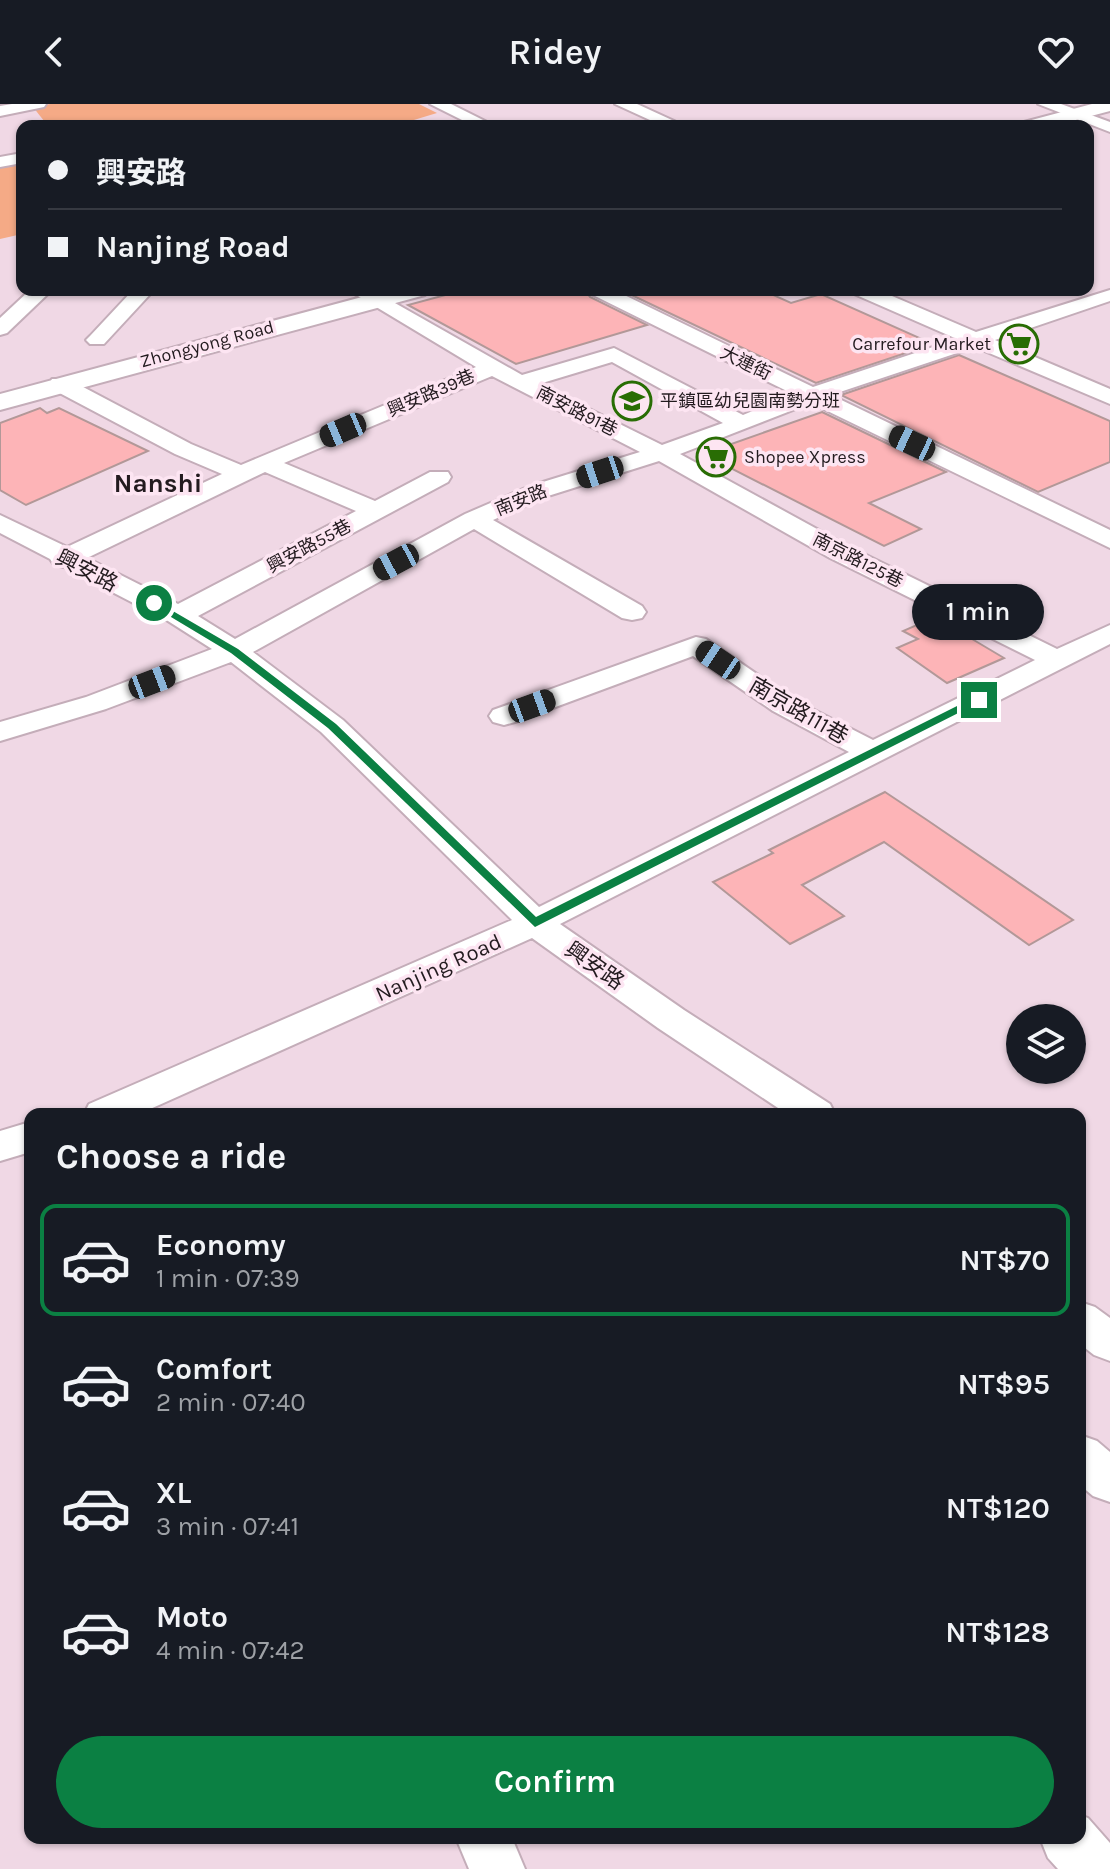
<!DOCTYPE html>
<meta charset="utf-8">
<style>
:root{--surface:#171b24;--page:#20242c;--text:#f1f3f6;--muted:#9ea1a6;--line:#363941;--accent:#0b8043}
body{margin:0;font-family:Karla,"Noto Sans TC",sans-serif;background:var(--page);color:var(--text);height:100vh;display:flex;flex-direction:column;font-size:30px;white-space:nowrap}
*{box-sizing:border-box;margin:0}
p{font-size:26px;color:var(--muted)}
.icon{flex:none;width:44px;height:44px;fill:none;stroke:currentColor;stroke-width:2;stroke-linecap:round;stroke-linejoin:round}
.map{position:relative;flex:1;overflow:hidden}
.details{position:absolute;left:24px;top:1004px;width:1062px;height:736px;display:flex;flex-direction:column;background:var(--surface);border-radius:16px;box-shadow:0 2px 6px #0004}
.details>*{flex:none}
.guide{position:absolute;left:16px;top:16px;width:1078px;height:176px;border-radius:16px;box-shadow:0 2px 6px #0004;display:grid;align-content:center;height:176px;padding:0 32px;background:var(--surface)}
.tools{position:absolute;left:1006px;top:900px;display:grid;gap:16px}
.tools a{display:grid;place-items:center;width:80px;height:80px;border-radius:50%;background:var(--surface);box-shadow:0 2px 6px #0004;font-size:40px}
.end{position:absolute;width:36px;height:36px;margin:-18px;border:10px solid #0b8043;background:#fff;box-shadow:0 0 0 4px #fff}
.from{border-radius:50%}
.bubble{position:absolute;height:56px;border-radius:28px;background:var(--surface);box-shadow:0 2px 6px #0004;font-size:26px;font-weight:600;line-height:56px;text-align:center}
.car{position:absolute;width:24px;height:48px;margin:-24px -12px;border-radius:10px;box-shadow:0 0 6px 2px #0007;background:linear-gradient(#222 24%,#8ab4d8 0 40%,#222 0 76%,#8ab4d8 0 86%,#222 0)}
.guide b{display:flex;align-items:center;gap:28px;height:76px;font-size:30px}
.guide b+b{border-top:2px solid var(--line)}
.guide i{width:20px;height:20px;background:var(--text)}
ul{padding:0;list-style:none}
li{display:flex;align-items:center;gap:24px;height:112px;margin:0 16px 12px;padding:0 16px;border:4px solid transparent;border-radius:16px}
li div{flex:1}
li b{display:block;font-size:30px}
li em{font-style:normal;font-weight:600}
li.active{border-color:var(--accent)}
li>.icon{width:72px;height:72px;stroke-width:1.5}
h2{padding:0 32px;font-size:36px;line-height:96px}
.cta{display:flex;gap:16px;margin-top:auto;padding:16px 32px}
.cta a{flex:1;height:92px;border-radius:48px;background:var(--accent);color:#fff;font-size:32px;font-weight:600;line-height:92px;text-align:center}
header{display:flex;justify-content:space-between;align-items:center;height:104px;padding:0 32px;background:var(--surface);font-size:36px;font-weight:600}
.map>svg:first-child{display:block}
.green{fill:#f5aa86}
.building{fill:#fdb4b7;stroke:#b29898;stroke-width:2}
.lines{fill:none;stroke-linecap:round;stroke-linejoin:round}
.minor-casing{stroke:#c4adb9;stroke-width:4}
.tertiary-casing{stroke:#c4adb9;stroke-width:4}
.minor{fill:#fff;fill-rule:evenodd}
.tertiary{fill:#fff;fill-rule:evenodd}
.route{fill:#0b8043}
.labels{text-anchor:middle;stroke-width:7;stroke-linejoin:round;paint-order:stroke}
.far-street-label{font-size:18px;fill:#231b1f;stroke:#fde5f2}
.far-poi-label{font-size:18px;fill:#231b1f;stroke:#fde5f2;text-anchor:start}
.street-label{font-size:22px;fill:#231b1f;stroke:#fde5f2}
.far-district-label{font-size:26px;font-weight:bold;fill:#231b1f;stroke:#fde5f2}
</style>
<header><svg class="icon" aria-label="back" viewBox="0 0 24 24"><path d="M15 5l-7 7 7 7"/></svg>Ridey<svg class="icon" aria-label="heart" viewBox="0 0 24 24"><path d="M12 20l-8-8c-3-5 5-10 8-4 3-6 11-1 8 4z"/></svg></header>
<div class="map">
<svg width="1110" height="1765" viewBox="0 0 1110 1765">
<rect width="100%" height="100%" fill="#f0d8e5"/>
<g class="green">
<polygon points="50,0 419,0 437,9 394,22 48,22 33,3"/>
<polygon points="22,56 22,130 0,135 0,60"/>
</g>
<g class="building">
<polygon points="464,186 585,186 590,193 647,221 516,260 408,201"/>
<polygon points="621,186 762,186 791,199 821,190 933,240 816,279"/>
<polygon points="959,251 1110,317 1110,358 1038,388 841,291"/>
<polygon points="40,304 47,309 59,304 148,347 26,401 0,386 0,319"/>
<polygon points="822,308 946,368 869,399 921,425 884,442 703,350"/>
<polygon points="935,513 1004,554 947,579 897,544 918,535 903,527"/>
<polygon points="885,688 927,716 1073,816 1029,841 884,738 802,781 844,812 790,840 713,778 773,749 769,746"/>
</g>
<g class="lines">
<g class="minor-casing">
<g id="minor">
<polygon points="12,0 46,0 44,3 0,12 0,2"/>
<polygon points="430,0 451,0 495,22 474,22"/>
<polygon points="615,0 637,0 685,22 663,22"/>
<polygon points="1038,0 1061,0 1110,18 1110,28"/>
<polygon points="22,49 22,59 0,63 0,53"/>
<polygon points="30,186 52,186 7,229 0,231 0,214"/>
<polygon points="133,186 154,186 104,240 90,240 86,236 90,232"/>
<path d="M348 186H372L522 271 614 244 743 311 793 290 591 190 588 186H614L813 283 957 235 854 190 851 186H878L976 228 1110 186V197L995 236 1110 285V300L975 243 831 291 1110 426V444L811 299 680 350 848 442 1057 545 1110 521V540L560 820 684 906 830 1000 835 1010H787L658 924 532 834 139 1010H84L89 1000 512 816 321 628 231 558 106 605 0 637V618L86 593 212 545 168 517 64 463 54 461 50 455 0 429V411L67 443 222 370 175 350 52 285 49 280 52 275H68L191 340 241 361 476 263ZM612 258 723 319 662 341 539 280ZM492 272 640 348 530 382 465 410 235 535 198 512 448 378 451 373 448 368H430L375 397 284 359ZM659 357 830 454 1035 556 873 636 793 595 706 535 696 533 493 606 489 612 493 618 504 621 515 618 693 552 773 607 849 648 539 803 343 616 253 548 474 425 622 514 632 516 642 514 646 508 642 502 493 416 548 392ZM265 368 356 407 178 500 87 454Z"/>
<polygon points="30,1018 30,1048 0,1057 0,1027"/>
<polygon points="1080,1198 1095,1203 1110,1214 1110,1257 1094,1251 1080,1240"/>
<polygon points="1080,1331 1097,1337 1110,1348 1110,1398 1093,1392 1080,1381"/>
<polygon points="1080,1711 1088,1714 1110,1739 1110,1765 1058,1765 1048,1754 1040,1734 1080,1734"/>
<polygon points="456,1734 512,1734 525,1765 469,1765"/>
</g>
</g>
<g class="tertiary-casing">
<g id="tertiary">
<polygon points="1092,0 1110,0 1110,7 1053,22 1021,22 1024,18"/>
<polygon points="388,186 428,186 425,191 0,306 0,290"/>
</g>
</g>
<use href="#minor" class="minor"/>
<use href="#tertiary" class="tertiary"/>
</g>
<polygon class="route" points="154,496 238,545 336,620 536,813 975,593 984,596 535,823 328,624 231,549 151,501"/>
<defs>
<g id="supermarket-ring" transform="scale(2)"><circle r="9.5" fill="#fde5f2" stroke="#296d04" stroke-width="1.5"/><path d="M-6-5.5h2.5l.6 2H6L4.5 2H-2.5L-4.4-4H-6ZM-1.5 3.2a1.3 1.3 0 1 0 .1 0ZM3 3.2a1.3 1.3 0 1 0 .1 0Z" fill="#296d04"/></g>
<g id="school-ring" transform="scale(2)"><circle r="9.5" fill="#fde5f2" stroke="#296d04" stroke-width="1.5"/><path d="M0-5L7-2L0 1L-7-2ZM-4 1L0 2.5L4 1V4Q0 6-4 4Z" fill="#296d04"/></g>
</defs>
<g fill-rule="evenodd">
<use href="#supermarket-ring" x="1019" y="240"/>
<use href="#school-ring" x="632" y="297"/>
<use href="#supermarket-ring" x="716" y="353"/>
</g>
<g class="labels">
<g class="far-street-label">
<text transform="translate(207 240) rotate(-15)" y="6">Zhongyong Road</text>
<text transform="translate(746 259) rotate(26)" y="6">大連街</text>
<text transform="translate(431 289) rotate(-23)" y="6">興安路39巷</text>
<text transform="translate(577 307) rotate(27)" y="6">南安路91巷</text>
<text transform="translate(521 396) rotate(-22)" y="6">南安路</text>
<text transform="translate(309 442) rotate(-28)" y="6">興安路55巷</text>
<text transform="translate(858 456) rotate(27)" y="6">南京路125巷</text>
</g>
<g class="far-poi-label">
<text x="991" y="246" text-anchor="end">Carrefour Market</text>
<text x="660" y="303">平鎮區幼兒園南勢分班</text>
<text x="744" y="359">Shopee Xpress</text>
</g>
<g class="street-label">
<text transform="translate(87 466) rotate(27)" y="8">興安路</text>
<text transform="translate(799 606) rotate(30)" y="8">南京路111巷</text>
<text transform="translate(595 861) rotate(35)" y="8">興安路</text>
<text transform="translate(438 863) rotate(-24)" y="8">Nanjing Road</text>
</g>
<g class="far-district-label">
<text x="158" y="388">Nanshi</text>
</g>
</g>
</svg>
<div class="tools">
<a><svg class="icon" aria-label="layers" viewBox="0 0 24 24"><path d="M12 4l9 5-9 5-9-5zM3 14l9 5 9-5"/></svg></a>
</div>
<i class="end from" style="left:154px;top:499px"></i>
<i class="end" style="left:979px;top:596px"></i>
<div class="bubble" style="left:912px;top:480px;width:132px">1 min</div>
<i class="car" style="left:343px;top:326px;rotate:247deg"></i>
<i class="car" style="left:912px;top:339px;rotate:295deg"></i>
<i class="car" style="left:600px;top:368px;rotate:252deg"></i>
<i class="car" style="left:396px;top:458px;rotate:242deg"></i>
<i class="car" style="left:718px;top:556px;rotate:304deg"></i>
<i class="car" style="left:152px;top:578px;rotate:69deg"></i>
<i class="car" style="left:532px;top:602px;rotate:70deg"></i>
<div class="guide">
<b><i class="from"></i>興安路</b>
<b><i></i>Nanjing Road</b>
</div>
<section class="details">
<h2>Choose a ride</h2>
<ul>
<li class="active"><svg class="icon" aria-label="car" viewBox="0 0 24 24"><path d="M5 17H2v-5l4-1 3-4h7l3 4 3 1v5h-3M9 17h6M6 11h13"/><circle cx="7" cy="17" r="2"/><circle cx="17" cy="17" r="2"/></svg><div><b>Economy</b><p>1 min · 07:39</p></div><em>NT$70</em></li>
<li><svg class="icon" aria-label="car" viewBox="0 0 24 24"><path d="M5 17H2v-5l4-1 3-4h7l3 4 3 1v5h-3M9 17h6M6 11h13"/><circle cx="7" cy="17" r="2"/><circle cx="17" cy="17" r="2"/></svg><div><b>Comfort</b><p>2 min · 07:40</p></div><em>NT$95</em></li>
<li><svg class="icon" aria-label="car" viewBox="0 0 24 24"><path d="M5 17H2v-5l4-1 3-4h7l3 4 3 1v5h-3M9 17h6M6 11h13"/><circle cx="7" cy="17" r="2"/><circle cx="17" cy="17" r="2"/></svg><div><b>XL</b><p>3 min · 07:41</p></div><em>NT$120</em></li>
<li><svg class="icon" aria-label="car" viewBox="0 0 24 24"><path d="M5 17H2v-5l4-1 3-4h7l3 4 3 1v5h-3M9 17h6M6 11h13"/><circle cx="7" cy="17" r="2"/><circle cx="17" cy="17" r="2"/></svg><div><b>Moto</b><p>4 min · 07:42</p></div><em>NT$128</em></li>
</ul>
<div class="cta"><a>Confirm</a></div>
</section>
</div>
